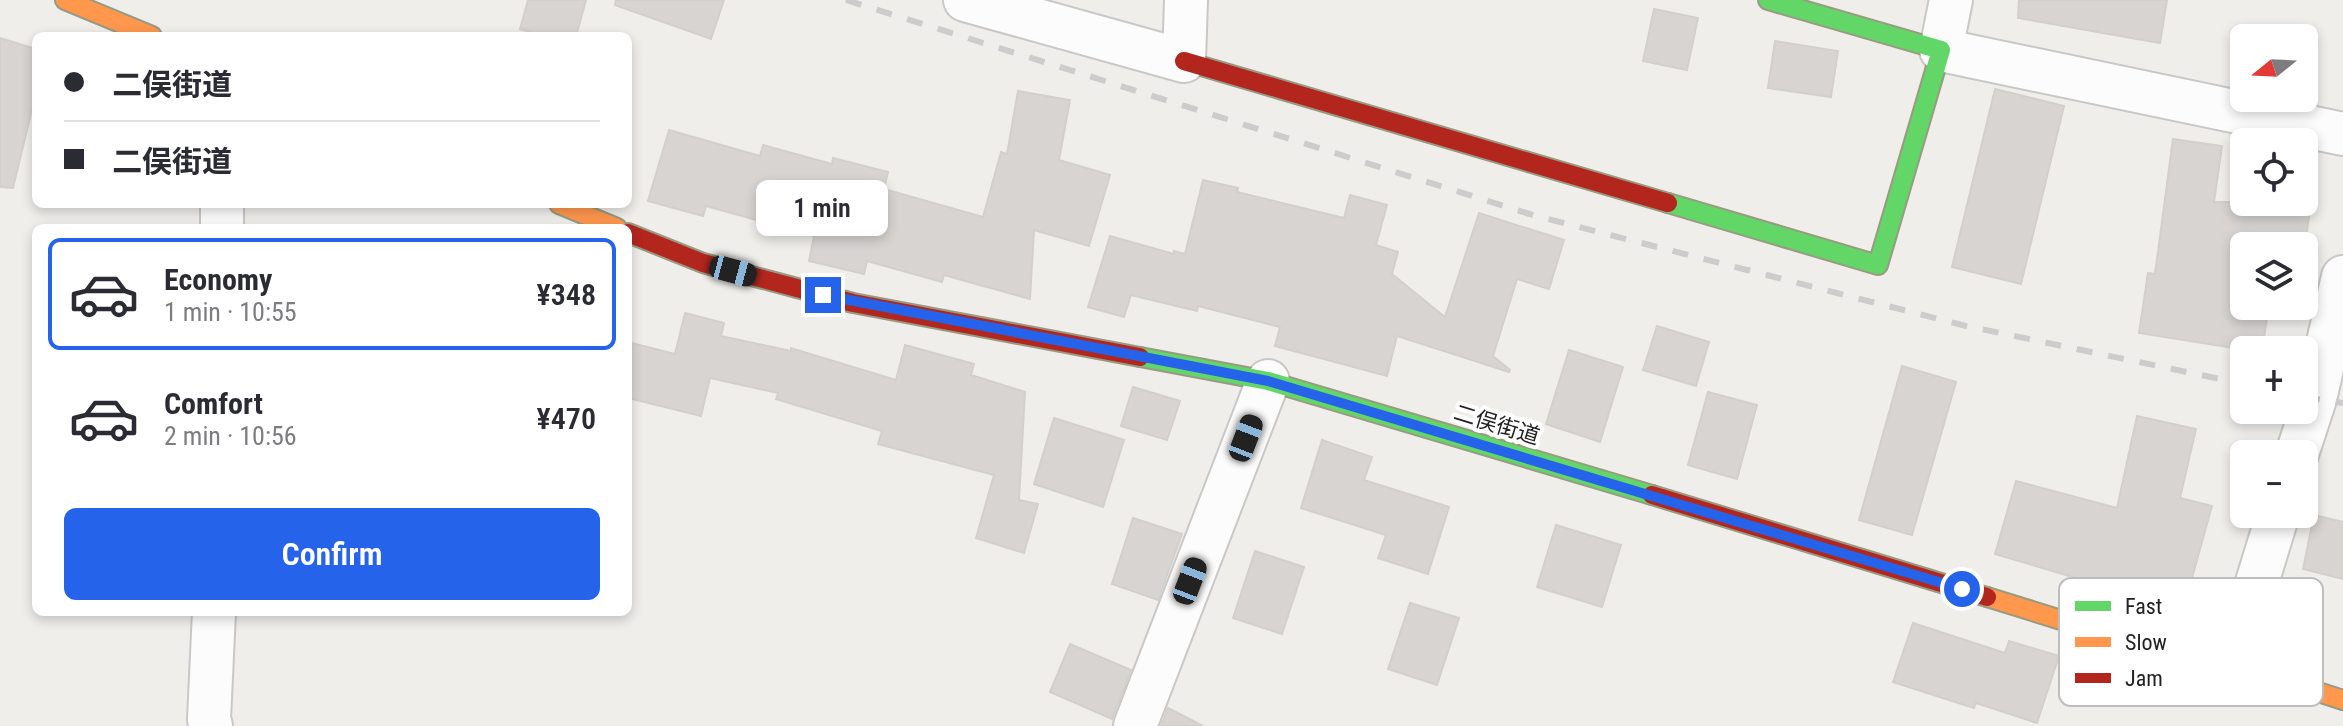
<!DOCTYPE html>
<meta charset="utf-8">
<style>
:root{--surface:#fff;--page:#f7f7f7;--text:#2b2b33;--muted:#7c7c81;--line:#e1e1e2;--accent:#2563eb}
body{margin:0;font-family:"Roboto Condensed","Noto Sans JP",sans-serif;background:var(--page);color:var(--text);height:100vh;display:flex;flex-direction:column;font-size:30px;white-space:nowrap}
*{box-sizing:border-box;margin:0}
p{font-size:26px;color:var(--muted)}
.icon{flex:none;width:44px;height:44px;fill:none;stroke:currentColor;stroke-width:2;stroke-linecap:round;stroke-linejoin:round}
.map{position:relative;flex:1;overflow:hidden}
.panel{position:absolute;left:32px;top:224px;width:600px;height:392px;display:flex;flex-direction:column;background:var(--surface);border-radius:12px;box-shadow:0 4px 12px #0003}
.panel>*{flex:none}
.hud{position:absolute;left:32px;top:32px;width:600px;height:176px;border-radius:12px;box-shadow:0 4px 12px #0003;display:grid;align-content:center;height:176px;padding:0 32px;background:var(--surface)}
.needle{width:52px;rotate:252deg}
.fabs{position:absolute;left:2230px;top:24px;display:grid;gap:16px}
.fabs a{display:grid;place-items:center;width:88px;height:88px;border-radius:12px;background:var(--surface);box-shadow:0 4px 12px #0003;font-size:40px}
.end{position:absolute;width:36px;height:36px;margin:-18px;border:10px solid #2563eb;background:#fff;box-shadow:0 0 0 4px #fff}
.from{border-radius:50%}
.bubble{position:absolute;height:56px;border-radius:12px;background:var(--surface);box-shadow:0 4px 12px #0003;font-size:26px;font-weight:600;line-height:56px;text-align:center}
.car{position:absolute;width:24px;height:48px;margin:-24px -12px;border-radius:10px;box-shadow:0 0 6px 2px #0007;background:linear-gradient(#222 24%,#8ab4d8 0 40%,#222 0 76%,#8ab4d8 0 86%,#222 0)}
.hud b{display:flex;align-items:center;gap:28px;height:76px;font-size:30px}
.hud b+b{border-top:2px solid var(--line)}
.hud i{width:20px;height:20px;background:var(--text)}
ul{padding:14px 0 0;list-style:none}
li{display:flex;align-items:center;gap:24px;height:112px;margin:0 16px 12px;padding:0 16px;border:4px solid transparent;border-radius:12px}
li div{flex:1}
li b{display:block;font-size:30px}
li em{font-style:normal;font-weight:600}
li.current{border-color:var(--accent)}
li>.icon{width:72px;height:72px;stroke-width:1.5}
.primary-button{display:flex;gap:16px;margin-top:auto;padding:16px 32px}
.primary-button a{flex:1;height:92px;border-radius:12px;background:var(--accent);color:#fff;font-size:32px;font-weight:600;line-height:92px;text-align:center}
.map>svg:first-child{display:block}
.building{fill:#d7d4d2;stroke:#d3d0cc;stroke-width:2}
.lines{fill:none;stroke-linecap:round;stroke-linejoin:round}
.street-casing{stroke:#c9c8c7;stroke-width:46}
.fast-casing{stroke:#999a82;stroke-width:22}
.slow-casing{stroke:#999a82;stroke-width:22}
.jam-casing{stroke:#999a82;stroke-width:22}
.street{stroke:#fdfcfc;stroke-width:42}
.fast{stroke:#63d668;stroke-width:18}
.slow{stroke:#ff974d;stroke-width:18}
.jam{stroke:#b3261e;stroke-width:18}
.rail{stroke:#ccc;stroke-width:6;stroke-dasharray:16 16;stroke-linecap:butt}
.route{stroke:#2563eb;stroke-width:10}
.labels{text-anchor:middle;stroke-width:8;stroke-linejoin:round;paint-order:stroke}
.street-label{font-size:22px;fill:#222;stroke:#fff}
.key{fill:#fff;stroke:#bdbdbd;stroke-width:2}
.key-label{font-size:22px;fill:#222}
</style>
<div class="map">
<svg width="2343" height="726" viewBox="0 0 2343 726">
<rect width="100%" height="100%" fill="#f0eeeb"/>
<g class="building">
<polygon points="528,0 586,0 576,36 543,36 520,29"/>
<polygon points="616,0 724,0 711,39 615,5"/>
<polygon points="2019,0 2167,0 2160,43 2018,18"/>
<polygon points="1654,9 1698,18 1687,70 1643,61"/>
<polygon points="0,38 36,49 36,93 13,188 0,187"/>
<polygon points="1775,41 1838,51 1831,97 1768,88"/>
<polygon points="1995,89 2064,106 2021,284 1952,267"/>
<polygon points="1018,91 1070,100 1059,160 1110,175 1089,246 1034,230 1030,299 944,275 942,282 867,261 864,274 809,261 814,236 706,206 703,216 648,201 669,130 760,156 763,145 832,164 833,158 888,172 884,189 983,217 1001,152 1007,154"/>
<polygon points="2173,139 2222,146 2214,202 2311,202 2305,245 2244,236 2244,306 2269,306 2262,350 2246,350 2139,333 2148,273 2155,274"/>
<polygon points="1203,180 1238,188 1237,192 1344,218 1350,195 1387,205 1376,245 1398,252 1392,274 1445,317 1479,213 1564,240 1549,289 1517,279 1493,356 1510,370 1509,372 1397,336 1387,376 1275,346 1280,327 1198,306 1197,311 1131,295 1124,317 1088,307 1110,236 1174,254 1174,251 1185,254"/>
<polygon points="685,313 724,323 721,336 791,351 791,348 896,380 905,345 974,364 971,375 1025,392 1019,500 1038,504 1024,553 976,538 994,475 878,444 882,431 776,399 778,393 710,378 701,416 628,398 628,342 675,354"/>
<polygon points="1657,326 1709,342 1696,386 1643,370"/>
<polygon points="1569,350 1623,367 1600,442 1546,424"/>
<polygon points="1902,366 1956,382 1912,535 1859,520"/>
<polygon points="1133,387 1180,401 1167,440 1121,426"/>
<polygon points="1708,392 1757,405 1737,479 1688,465"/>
<polygon points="2137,416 2196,429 2180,498 2212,506 2182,614 2124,598 2123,602 2074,588 2076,578 1995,554 2016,481 2117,508"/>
<polygon points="1054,418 1124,440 1103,507 1034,484"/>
<polygon points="1322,440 1372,457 1364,480 1449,507 1428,574 1378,558 1386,535 1301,508"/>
<polygon points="2314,515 2343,522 2343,579 2303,569"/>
<polygon points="1133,518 1182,534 1158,600 1112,584"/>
<polygon points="1556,525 1621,545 1602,607 1537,587"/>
<polygon points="1255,551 1304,567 1282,634 1233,618"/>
<polygon points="1410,603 1459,618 1437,685 1388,669"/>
<polygon points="1913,623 2005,653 2009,641 2059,656 2037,723 1976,703 1974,708 1893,682"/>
<polygon points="1070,644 1131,670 1112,719 1050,692"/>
<polygon points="1168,708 1203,726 1161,726"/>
</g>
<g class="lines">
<g class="street-casing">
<g id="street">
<polyline points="965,0 1184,61 1186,0"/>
<polyline points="1951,0 1941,50 2343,134"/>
<polyline points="222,228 222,204"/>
<polyline points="2297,454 2315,399 2343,277"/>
<polyline points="2232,664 2278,514"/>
<polyline points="211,726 209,719 214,612"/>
<polyline points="1135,726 1268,381"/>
</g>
</g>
<g class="fast-casing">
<g id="fast">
<polyline points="1668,203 1878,265 1941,50 1768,0"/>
<polyline points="1140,357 1268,381 1652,495"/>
</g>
</g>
<g class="slow-casing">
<g id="slow">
<polyline points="65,0 152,36"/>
<polyline points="559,204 617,228"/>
<polyline points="1987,597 2161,651 2232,664 2343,700"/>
</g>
</g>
<g class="jam-casing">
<g id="jam">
<polyline points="1184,61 1668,203"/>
<polyline points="628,233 703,263 853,303 1140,357"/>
<polyline points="1652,495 1987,597"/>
</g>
</g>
<use href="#street" class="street"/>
<use href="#fast" class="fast"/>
<use href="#slow" class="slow"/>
<use href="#jam" class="jam"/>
<g class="rail">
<polyline points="846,0 1536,216 1962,325 2244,384"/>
<polyline points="2304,397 2343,403"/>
</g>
</g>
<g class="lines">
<polyline class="route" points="823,295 1268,381 1962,589"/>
</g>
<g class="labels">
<g class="street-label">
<text transform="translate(1497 424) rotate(17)" y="8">二俣街道</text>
</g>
</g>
<rect x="2059" y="578" width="264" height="128" rx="12" class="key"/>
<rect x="2075" y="601" width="36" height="10" fill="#63d668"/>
<rect x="2075" y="637" width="36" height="10" fill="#ff974d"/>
<rect x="2075" y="673" width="36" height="10" fill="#b3261e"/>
<g class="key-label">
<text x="2125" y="614">Fast</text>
<text x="2125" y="650">Slow</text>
<text x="2125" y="686">Jam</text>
</g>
</svg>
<div class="fabs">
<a><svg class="needle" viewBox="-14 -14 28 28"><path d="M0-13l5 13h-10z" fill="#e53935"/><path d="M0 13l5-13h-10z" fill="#7c7c81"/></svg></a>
<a><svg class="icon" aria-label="locate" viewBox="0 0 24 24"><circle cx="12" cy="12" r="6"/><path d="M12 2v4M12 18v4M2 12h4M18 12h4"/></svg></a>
<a><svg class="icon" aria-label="layers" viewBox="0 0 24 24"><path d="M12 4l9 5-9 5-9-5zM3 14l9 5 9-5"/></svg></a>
<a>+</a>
<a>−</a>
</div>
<i class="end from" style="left:1962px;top:589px"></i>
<i class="end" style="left:823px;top:295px"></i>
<div class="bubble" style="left:756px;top:180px;width:132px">1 min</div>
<i class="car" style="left:733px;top:271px;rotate:105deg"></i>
<i class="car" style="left:1246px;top:438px;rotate:21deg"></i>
<i class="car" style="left:1190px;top:581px;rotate:21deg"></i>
<div class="hud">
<b><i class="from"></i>二俣街道</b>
<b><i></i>二俣街道</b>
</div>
<section class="panel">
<ul>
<li class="current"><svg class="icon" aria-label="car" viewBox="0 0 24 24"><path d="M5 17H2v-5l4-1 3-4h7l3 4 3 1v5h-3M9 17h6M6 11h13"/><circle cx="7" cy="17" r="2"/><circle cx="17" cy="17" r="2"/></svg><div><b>Economy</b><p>1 min · 10:55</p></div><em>¥348</em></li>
<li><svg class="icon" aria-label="car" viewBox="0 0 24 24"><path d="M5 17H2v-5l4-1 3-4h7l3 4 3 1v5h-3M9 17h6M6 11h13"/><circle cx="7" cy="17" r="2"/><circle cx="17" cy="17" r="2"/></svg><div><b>Comfort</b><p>2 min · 10:56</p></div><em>¥470</em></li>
</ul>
<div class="primary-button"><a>Confirm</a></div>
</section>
</div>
